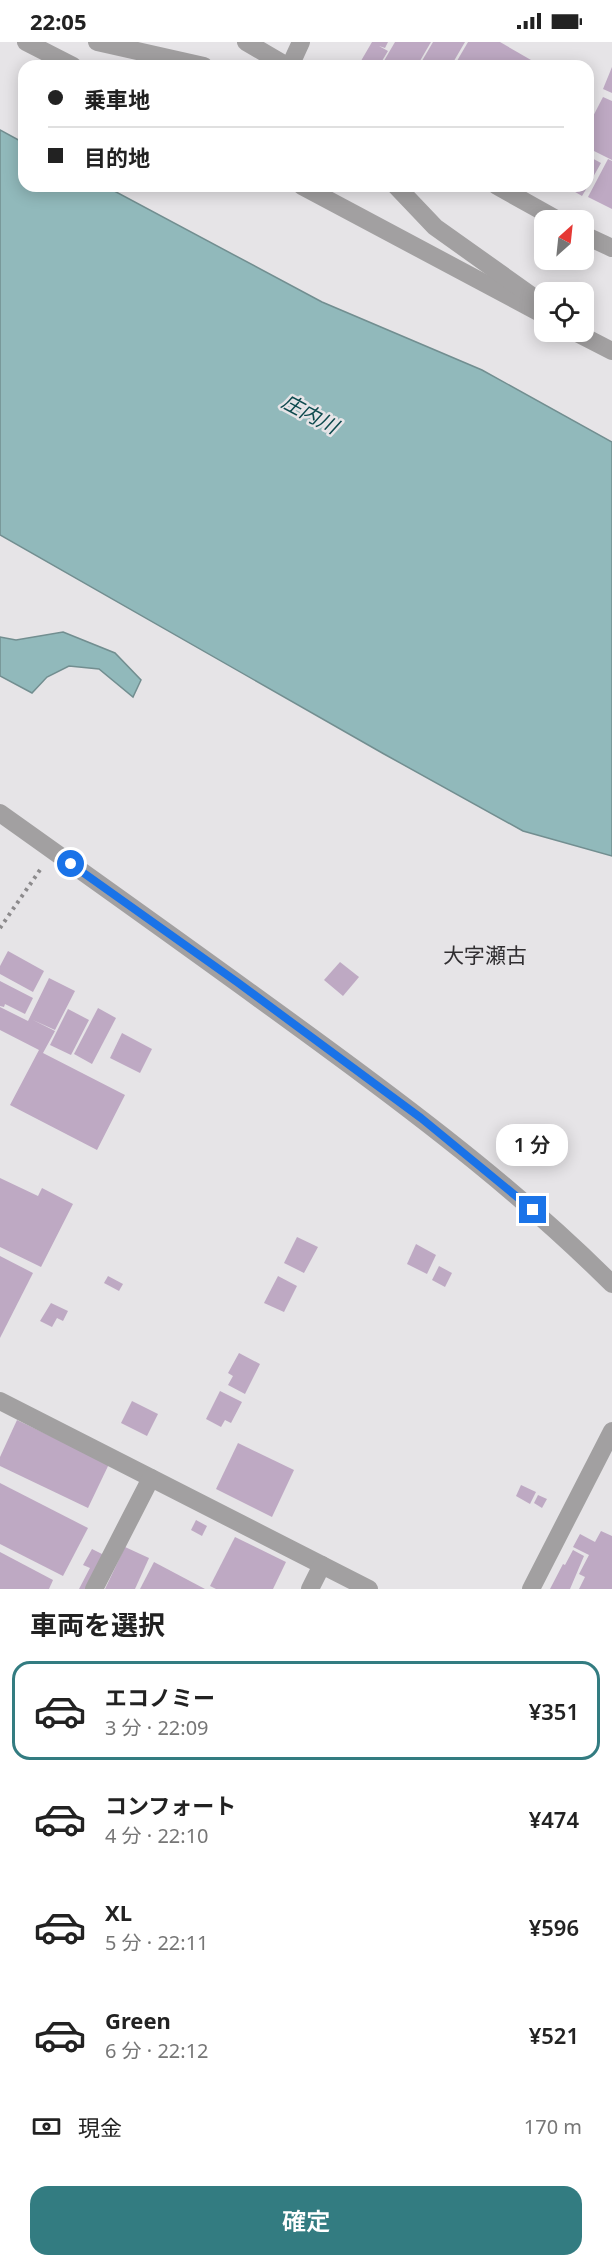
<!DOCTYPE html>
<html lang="ja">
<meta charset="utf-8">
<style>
:root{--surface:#fff;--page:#f6f6f6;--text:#222;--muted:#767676;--line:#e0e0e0;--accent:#337c81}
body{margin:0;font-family:"Noto Sans","Noto Sans JP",sans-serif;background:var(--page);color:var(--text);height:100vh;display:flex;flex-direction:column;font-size:22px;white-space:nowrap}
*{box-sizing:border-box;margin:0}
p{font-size:20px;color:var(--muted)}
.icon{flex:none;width:33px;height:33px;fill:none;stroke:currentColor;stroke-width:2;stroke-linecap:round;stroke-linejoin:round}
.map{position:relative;height:1547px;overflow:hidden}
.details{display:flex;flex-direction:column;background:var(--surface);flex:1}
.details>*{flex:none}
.hud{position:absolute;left:18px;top:18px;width:576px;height:132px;border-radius:18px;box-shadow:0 3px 15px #0003;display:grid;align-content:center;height:132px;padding:0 30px;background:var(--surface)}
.needle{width:39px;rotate:27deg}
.controls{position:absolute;left:534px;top:168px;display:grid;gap:12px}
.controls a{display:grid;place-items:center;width:60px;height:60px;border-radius:12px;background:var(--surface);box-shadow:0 3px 15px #0003;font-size:30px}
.end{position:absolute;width:27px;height:27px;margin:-14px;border:8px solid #1a73e8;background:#fff;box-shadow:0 0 0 3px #fff}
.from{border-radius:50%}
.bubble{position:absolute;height:42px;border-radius:18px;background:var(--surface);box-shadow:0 3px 15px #0003;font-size:20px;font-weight:600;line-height:42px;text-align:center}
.hud b{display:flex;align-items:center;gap:21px;height:57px;font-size:22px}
.hud b+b{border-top:2px solid var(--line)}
.hud i{width:15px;height:15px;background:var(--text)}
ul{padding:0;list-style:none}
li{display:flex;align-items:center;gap:18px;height:99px;margin:0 12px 9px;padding:0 18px;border:3px solid transparent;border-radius:18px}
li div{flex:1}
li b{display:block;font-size:22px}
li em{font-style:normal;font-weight:600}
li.on{border-color:var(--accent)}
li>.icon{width:54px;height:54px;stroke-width:1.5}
h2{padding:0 30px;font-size:27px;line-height:72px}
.pay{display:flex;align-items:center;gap:15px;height:66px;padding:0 30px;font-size:22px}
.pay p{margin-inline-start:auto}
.primary-button{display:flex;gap:12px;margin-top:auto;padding:12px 30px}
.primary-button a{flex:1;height:69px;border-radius:18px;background:var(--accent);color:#fff;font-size:24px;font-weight:600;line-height:69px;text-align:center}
.status{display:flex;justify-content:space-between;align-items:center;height:42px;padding:0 30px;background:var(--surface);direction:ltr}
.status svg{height:16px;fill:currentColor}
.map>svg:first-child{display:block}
.water{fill:#91b9bb;stroke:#728e90;stroke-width:1.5}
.building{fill:#bea9c3}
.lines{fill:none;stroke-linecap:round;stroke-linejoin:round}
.path{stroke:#8c8a8c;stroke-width:4;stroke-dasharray:3 4.5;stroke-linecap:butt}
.minor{stroke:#a2a0a1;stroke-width:18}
.route{stroke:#1a73e8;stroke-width:8}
.labels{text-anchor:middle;stroke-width:5;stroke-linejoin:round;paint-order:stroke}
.water-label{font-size:20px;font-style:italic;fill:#0d494d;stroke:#e6e4e7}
.quarter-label{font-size:21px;fill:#302e31;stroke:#e6e4e7}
</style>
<div class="status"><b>22:05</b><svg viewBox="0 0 49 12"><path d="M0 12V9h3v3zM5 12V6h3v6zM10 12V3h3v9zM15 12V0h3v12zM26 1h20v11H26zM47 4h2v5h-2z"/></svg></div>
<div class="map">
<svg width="612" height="1547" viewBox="0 0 612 1547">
<rect width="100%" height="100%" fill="#e6e4e7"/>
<g class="water">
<polygon points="0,88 24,101 24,144 105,144 322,260 482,328 612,400 612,814 523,789 384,712 0,493"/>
<polygon points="63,590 115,611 141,638 133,655 99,627 69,624 47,635 32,651 0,634 0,595 16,598"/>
</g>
<g class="building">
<polygon points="372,0 388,0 385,6 379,4 388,9 379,24 358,24"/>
<polygon points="395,0 431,0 417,24 381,24"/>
<polygon points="433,0 465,0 451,24 419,24"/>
<polygon points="468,0 500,0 531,18 527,24 454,24"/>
<polygon points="612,25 612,51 603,47"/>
<polygon points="603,55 612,59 612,118 588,106 588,84"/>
<polygon points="588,114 601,121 588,144"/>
<polygon points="608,117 612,119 612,167 588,155"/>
<polygon points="565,144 588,144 582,154"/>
<polygon points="8,909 44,929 33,950 0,932 0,924"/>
<polygon points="340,920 359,935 343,954 324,938"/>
<polygon points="49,936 75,949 55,988 33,978 55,989 43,1011 125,1053 97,1108 10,1063 39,1008 0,988 0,965 28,979"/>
<polygon points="0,939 33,956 25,972 5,962 4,965 0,964"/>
<polygon points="98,966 116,976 92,1022 74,1012"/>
<polygon points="68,967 89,978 71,1013 50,1003"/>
<polygon points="122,991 152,1007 140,1031 110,1016"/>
<polygon points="0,1136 38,1154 42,1146 73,1162 41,1225 0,1205"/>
<polygon points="297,1195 318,1205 304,1231 284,1221"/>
<polygon points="416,1202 436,1213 427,1232 407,1222"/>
<polygon points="0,1214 33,1231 0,1296"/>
<polygon points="439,1224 452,1231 445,1245 432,1238"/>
<polygon points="108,1234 123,1242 119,1249 104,1241"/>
<polygon points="278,1234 297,1244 284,1270 264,1261"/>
<polygon points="51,1261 68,1269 63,1279 57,1276 52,1285 40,1279"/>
<polygon points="239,1311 260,1322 245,1352 228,1343 233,1334 228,1331"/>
<polygon points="220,1349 242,1360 231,1381 225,1378 221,1385 206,1377"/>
<polygon points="132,1359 158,1372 147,1394 121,1381"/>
<polygon points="17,1378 109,1422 88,1466 0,1424 0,1415"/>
<polygon points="238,1401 294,1428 272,1475 216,1447"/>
<polygon points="0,1441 88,1486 63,1534 0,1502"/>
<polygon points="521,1443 536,1450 530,1462 516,1454"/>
<polygon points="538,1453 547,1457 542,1466 534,1461"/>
<polygon points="196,1478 207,1484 202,1494 191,1488"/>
<polygon points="601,1489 612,1494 612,1547 579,1547 585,1535 579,1532 589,1513 573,1505 580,1492 595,1500"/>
<polygon points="235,1495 286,1520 273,1547 216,1547 210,1544"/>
<polygon points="125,1505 149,1516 135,1547 105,1547"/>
<polygon points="92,1507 104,1513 87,1547 79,1547 90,1526 83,1523"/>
<polygon points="573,1508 584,1514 570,1547 550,1547 563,1522 565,1523"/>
<polygon points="0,1510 53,1538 49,1547 0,1547"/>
<polygon points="154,1520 205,1547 140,1547"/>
</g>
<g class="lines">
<polyline class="path" points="0,886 42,825"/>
<g class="minor">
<polyline points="26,0 73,24"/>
<polyline points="97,0 204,24"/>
<polyline points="246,0 287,24"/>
<polyline points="290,24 301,0"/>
<polyline points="302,144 544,273"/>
<polyline points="396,144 435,185 532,254 542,269"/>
<polyline points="497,144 558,178"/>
<polyline points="584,193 612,206"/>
<polyline points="575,290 612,309"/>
<path d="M0 771C111 850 222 929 332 1010 430 1082 526 1156 612 1242"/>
<polyline points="0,1359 369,1547"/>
<polyline points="94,1547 151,1436"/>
<polyline points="310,1547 322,1523"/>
<polyline points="531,1547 612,1389"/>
</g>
</g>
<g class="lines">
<polyline class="route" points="71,822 237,940 421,1076 533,1168"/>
</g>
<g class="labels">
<g class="water-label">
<text transform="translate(310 372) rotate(28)" y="7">庄内川</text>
</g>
<g class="quarter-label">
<text x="485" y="921">大字瀬古</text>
</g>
</g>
</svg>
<div class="controls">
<a><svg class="needle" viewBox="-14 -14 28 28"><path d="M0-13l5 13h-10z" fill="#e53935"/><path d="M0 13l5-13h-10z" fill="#767676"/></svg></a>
<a><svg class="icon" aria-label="locate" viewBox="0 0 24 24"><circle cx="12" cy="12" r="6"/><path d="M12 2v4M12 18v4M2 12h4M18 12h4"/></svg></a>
</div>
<i class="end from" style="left:71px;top:822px"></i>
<i class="end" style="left:533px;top:1168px"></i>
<div class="bubble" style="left:496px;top:1082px;width:72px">1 分</div>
<div class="hud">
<b><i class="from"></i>乗車地</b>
<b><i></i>目的地</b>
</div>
</div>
<section class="details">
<h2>車両を選択</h2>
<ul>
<li class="on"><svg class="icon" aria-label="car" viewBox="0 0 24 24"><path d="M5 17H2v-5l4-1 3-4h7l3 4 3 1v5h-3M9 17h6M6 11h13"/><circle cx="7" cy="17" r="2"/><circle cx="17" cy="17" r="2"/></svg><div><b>エコノミー</b><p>3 分 · 22:09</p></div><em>¥351</em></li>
<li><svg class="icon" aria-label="car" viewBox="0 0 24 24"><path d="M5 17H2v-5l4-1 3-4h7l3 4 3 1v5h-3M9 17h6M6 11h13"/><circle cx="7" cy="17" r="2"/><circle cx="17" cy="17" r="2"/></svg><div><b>コンフォート</b><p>4 分 · 22:10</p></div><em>¥474</em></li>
<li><svg class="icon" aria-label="car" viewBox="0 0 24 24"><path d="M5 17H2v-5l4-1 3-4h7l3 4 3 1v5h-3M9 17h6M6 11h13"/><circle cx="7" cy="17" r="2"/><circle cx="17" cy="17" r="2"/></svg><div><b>XL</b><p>5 分 · 22:11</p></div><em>¥596</em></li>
<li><svg class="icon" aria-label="car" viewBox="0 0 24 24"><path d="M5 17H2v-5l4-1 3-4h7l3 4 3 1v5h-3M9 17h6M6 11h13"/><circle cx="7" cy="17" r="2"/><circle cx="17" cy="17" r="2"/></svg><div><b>Green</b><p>6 分 · 22:12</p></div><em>¥521</em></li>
</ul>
<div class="pay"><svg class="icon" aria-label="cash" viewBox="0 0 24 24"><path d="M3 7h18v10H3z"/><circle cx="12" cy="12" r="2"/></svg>現金<p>170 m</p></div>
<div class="primary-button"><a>確定</a></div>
</section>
